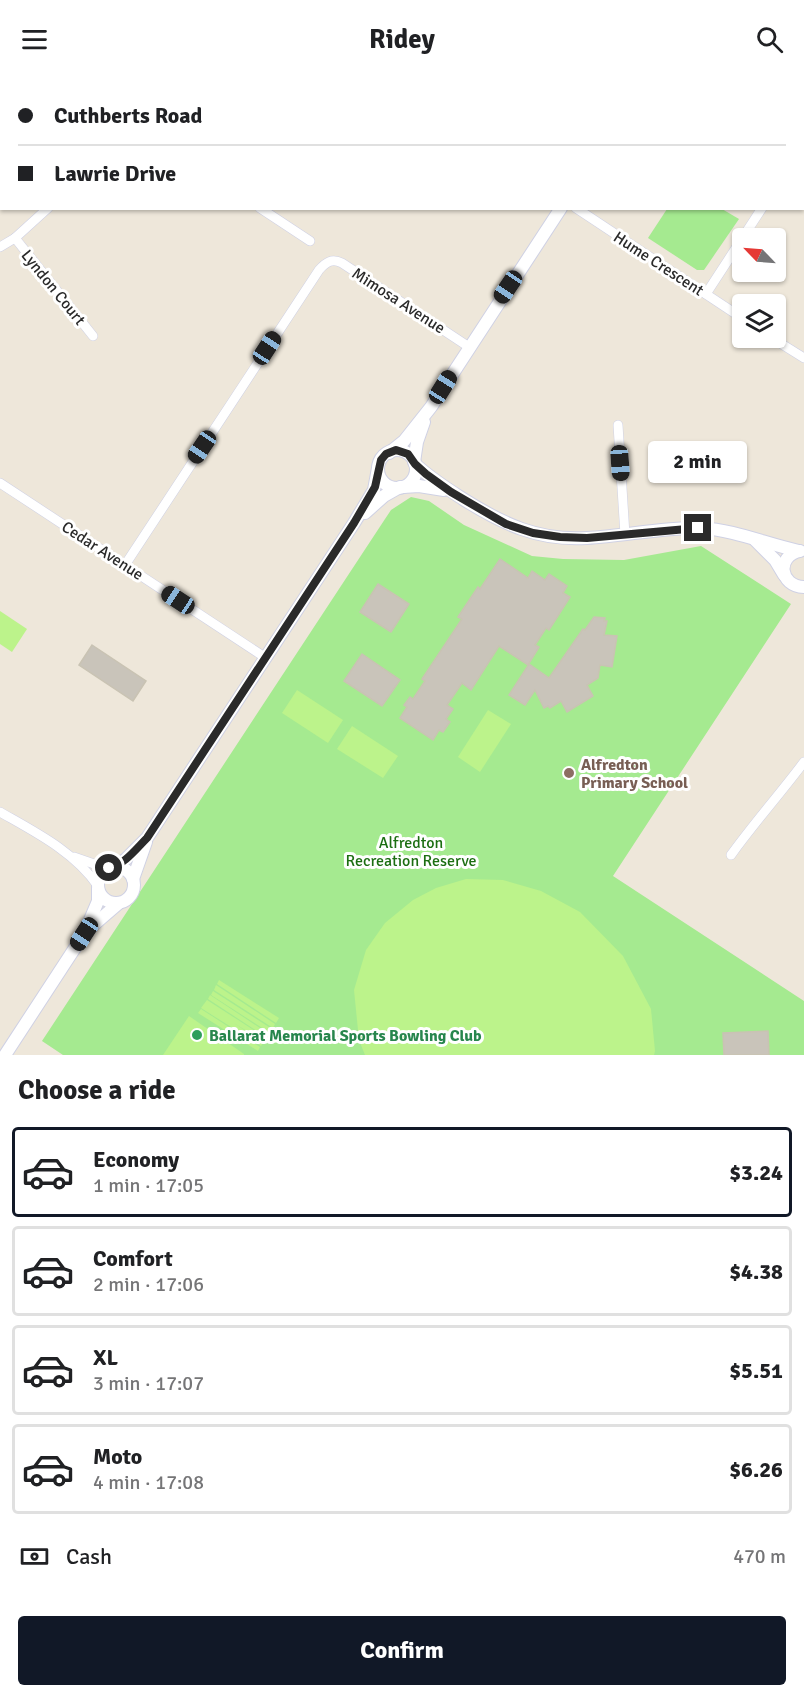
<!DOCTYPE html>
<meta charset="utf-8">
<style>
:root{--surface:#fff;--page:#f6f6f6;--text:#202124;--muted:#757577;--line:#e0e0e0;--accent:#111827}
body{margin:0;font-family:Signika,sans-serif;background:var(--page);color:var(--text);height:100vh;display:flex;flex-direction:column;font-size:22px;white-space:nowrap}
*{box-sizing:border-box;margin:0}
p{font-size:20px;color:var(--muted)}
.icon{flex:none;width:33px;height:33px;fill:none;stroke:currentColor;stroke-width:2;stroke-linecap:round;stroke-linejoin:round}
.map{position:relative;height:977px;overflow:hidden}
.sheet{display:flex;flex-direction:column;background:var(--surface);flex:1}
.sheet>*{flex:none}
.top-card{position:absolute;left:0px;top:0px;width:804px;height:132px;box-shadow:0 2px 4px #0004;display:grid;align-content:center;height:132px;padding:0 18px;background:var(--surface)}
.needle{width:39px;rotate:295deg}
.tools{position:absolute;left:732px;top:150px;display:grid;gap:12px}
.tools a{display:grid;place-items:center;width:54px;height:54px;border-radius:6px;background:var(--surface);box-shadow:0 2px 4px #0004;font-size:30px}
.end{position:absolute;width:27px;height:27px;margin:-14px;border:8px solid #2a2a2a;background:#fff;box-shadow:0 0 0 3px #fff}
.from{border-radius:50%}
.bubble{position:absolute;height:42px;border-radius:6px;background:var(--surface);box-shadow:0 2px 4px #0004;font-size:20px;font-weight:700;line-height:42px;text-align:center}
.car{position:absolute;width:18px;height:36px;margin:-18px -9px;border-radius:8px;box-shadow:0 0 4px 2px #0007;background:linear-gradient(#222 24%,#8ab4d8 0 40%,#222 0 76%,#8ab4d8 0 86%,#222 0)}
.top-card b{display:flex;align-items:center;gap:21px;height:57px;font-size:22px}
.top-card b+b{border-top:2px solid var(--line)}
.top-card i{width:15px;height:15px;background:var(--text)}
ul{padding:0;list-style:none}
li{display:flex;align-items:center;gap:18px;height:90px;margin:0 12px 9px;padding:0 6px;border:3px solid var(--line);border-radius:6px}
li div{flex:1}
li b{display:block;font-size:22px}
li em{font-style:normal;font-weight:700}
li.active{border-color:var(--accent)}
li>.icon{width:54px;height:54px;stroke-width:1.5}
h2{padding:0 18px;font-size:27px;line-height:72px}
.pay{display:flex;align-items:center;gap:15px;height:66px;padding:0 18px;font-size:22px}
.pay p{margin-inline-start:auto}
.button{display:flex;gap:12px;margin-top:auto;padding:12px 18px}
.button a{flex:1;height:69px;border-radius:6px;background:var(--accent);color:#fff;font-size:24px;font-weight:700;line-height:69px;text-align:center}
header{display:flex;justify-content:space-between;align-items:center;height:78px;padding:0 18px;background:var(--surface);font-size:27px;font-weight:700}
.map>svg:first-child{display:block}
.green{fill:#a5ea90}
.pitch{fill:#bcf38b}
.building{fill:#c9c4ba;stroke:#c9c3b3;stroke-width:1.5}
.lines{fill:none;stroke-linecap:round;stroke-linejoin:round}
.minor-casing{stroke:#cfd1e4;stroke-width:10}
.tertiary-casing{stroke:#cfd1e4;stroke-width:14}
.minor{stroke:#fff;stroke-width:9}
.tertiary{stroke:#fff;stroke-width:12}
.route{stroke:#2a2a2a;stroke-width:8}
.education-dot{fill:#8d6e63;stroke:#fff;stroke-width:2}
.leisure-dot{fill:#2e9e5b;stroke:#fff;stroke-width:2}
.labels{text-anchor:middle;stroke-width:6;stroke-linejoin:round;paint-order:stroke}
.street-label{font-size:16px;fill:#2a2a2a;stroke:#fff}
.education-label{font-size:16px;font-weight:bold;fill:#785e54;stroke:#fff;text-anchor:start}
.park-label{font-size:16px;fill:#1c6e12;stroke:#fff}
.leisure-label{font-size:16px;font-weight:bold;fill:#27864d;stroke:#fff;text-anchor:start}
</style>
<header><svg class="icon" aria-label="menu" viewBox="0 0 24 24"><path d="M4 6h16M4 12h16M4 18h16"/></svg>Ridey<svg class="icon" aria-label="search" viewBox="0 0 24 24"><circle cx="10" cy="10" r="6"/><path d="M15 15l6 6"/></svg></header>
<div class="map">
<svg width="804" height="977" viewBox="0 0 804 977">
<rect width="100%" height="100%" fill="#eee7da"/>
<g class="green">
<polygon points="667,131 722,131 739,141 704,192 697,192 648,160"/>
<polygon points="411,419 429,423 464,447 532,478 563,481 624,482 701,468 791,526 613,798 804,923 804,977 63,977 42,963 385,441 391,432"/>
</g>
<g class="pitch">
<polygon points="0,533 27,551 12,574 0,566"/>
<polygon points="297,612 343,642 328,665 282,635"/>
<polygon points="488,632 511,646 480,694 458,679"/>
<polygon points="352,648 398,678 383,700 337,671"/>
<polygon points="466,801 503,802 541,813 580,834 623,878 651,931 655,973 654,977 365,977 359,962 354,912 366,872 385,845 413,822 436,810"/>
<polygon points="219,902 279,940 276,945 217,906"/>
<polygon points="216,907 275,946 273,950 214,912"/>
<polygon points="213,913 272,951 270,955 211,917"/>
<polygon points="210,917 269,956 266,959 208,921"/>
<polygon points="207,922 266,960 264,964 234,945 263,965 261,968 201,930"/>
<polygon points="201,931 260,969 258,973 198,935"/>
<polygon points="189,938 244,976 244,977 163,977"/>
</g>
<g class="building">
<polygon points="500,481 528,500 532,493 545,502 549,496 567,508 563,515 570,519 549,552 546,550 535,567 539,569 528,587 499,568 471,612 462,605 447,627 453,631 446,641 450,644 443,654 439,652 433,662 400,640 407,629 404,627 410,619 413,621 425,603 422,601 462,541 458,539 478,509 480,511"/>
<polygon points="378,506 409,526 391,554 360,534"/>
<polygon points="594,539 605,540 604,543 607,543 604,557 617,558 612,589 600,587 598,600 587,607 593,618 567,634 561,623 550,630 548,628 544,630 535,612 525,627 509,617 529,586 549,600 583,551 585,552"/>
<polygon points="92,567 146,603 133,623 79,587"/>
<polygon points="362,576 400,602 382,628 344,603"/>
<polygon points="768,953 769,977 724,977 723,955"/>
</g>
<g class="lines">
<g class="minor-casing">
<g id="minor">
<polyline points="61,0 63,2"/>
<polyline points="368,0 370,2"/>
<polyline points="386,2 388,0"/>
<polyline points="260,130 310,163"/>
<polyline points="576,130 742,240"/>
<polyline points="15,160 93,258"/>
<polyline points="0,169 15,160 48,130"/>
<polyline points="706,216 762,130"/>
<polyline points="772,260 804,280"/>
<polyline points="618,347 625,457"/>
<polyline points="0,405 266,580"/>
<path d="M125 487 319 192C326 184 332 180 342 185L469 269"/>
<path d="M0 734C35 754 75 774 98 808"/>
<path d="M731 777C754 745 780 716 804 684"/>
<polyline points="74,779 97,787 112,789"/>
</g>
</g>
<g class="tertiary-casing">
<g id="tertiary">
<polyline points="645,2 646,0"/>
<circle cx="397" cy="391" r="19"/>
<polyline points="389,375 404,363 431,329 561,130"/>
<polyline points="414,384 417,364 424,344"/>
<path d="M415 386C430 400 446 410 463 421 503 446 538 463 587 460 625 458 663 449 701 450 735 452 766 466 799 473"/>
<polyline points="403,409 419,408 444,412"/>
<polyline points="365,435 384,418 400,409"/>
<polyline points="755,462 775,482 784,497"/>
<path d="M800 473C776 478 779 508 804 509"/>
<circle cx="116" cy="807" r="18"/>
<polyline points="115,789 126,781 147,760 354,445 374,412 378,390"/>
<polyline points="133,801 146,764"/>
<polyline points="90,850 119,825"/>
<polyline points="5,977 84,856 98,823 98,811"/>
</g>
</g>
<use href="#minor" class="minor"/>
<use href="#tertiary" class="tertiary"/>
</g>
<g class="lines">
<path class="route" d="M109 790C124 787 136 771 147 760L354 445 375 409 381 382 386 376 396 372 408 376 415 386 426 396 451 414 506 446 533 455 560 459 587 460 698 450"/>
</g>
<circle class="education-dot" cx="569" cy="695" r="6"/>
<circle class="leisure-dot" cx="197" cy="957" r="6"/>
<g class="labels">
<g class="street-label">
<text transform="translate(659 185) rotate(33)" y="6">Hume Crescent</text>
<text transform="translate(54 209) rotate(51)" y="6">Lyndon Court</text>
<text transform="translate(399 222) rotate(33)" y="6">Mimosa Avenue</text>
<text transform="translate(103 472) rotate(33)" y="6">Cedar Avenue</text>
</g>
<g class="education-label">
<text x="581" y="692">Alfredton<tspan x="581" dy="18">Primary School</tspan></text>
</g>
<g class="park-label">
<text x="411" y="770">Alfredton<tspan x="411" dy="18">Recreation Reserve</tspan></text>
</g>
<g class="leisure-label">
<text x="209" y="963">Ballarat Memorial Sports Bowling Club</text>
</g>
</g>
</svg>
<div class="tools">
<a><svg class="needle" viewBox="-14 -14 28 28"><path d="M0-13l5 13h-10z" fill="#e53935"/><path d="M0 13l5-13h-10z" fill="#757577"/></svg></a>
<a><svg class="icon" aria-label="layers" viewBox="0 0 24 24"><path d="M12 4l9 5-9 5-9-5zM3 14l9 5 9-5"/></svg></a>
</div>
<i class="end from" style="left:109px;top:790px"></i>
<i class="end" style="left:698px;top:450px"></i>
<div class="bubble" style="left:648px;top:363px;width:99px">2 min</div>
<i class="car" style="left:508px;top:209px;rotate:214deg"></i>
<i class="car" style="left:267px;top:270px;rotate:33deg"></i>
<i class="car" style="left:443px;top:309px;rotate:32deg"></i>
<i class="car" style="left:202px;top:369px;rotate:214deg"></i>
<i class="car" style="left:620px;top:385px;rotate:176deg"></i>
<i class="car" style="left:178px;top:522px;rotate:303deg"></i>
<i class="car" style="left:84px;top:856px;rotate:213deg"></i>
<div class="top-card">
<b><i class="from"></i>Cuthberts Road</b>
<b><i></i>Lawrie Drive</b>
</div>
</div>
<section class="sheet">
<h2>Choose a ride</h2>
<ul>
<li class="active"><svg class="icon" aria-label="car" viewBox="0 0 24 24"><path d="M5 17H2v-5l4-1 3-4h7l3 4 3 1v5h-3M9 17h6M6 11h13"/><circle cx="7" cy="17" r="2"/><circle cx="17" cy="17" r="2"/></svg><div><b>Economy</b><p>1 min · 17:05</p></div><em>$3.24</em></li>
<li><svg class="icon" aria-label="car" viewBox="0 0 24 24"><path d="M5 17H2v-5l4-1 3-4h7l3 4 3 1v5h-3M9 17h6M6 11h13"/><circle cx="7" cy="17" r="2"/><circle cx="17" cy="17" r="2"/></svg><div><b>Comfort</b><p>2 min · 17:06</p></div><em>$4.38</em></li>
<li><svg class="icon" aria-label="car" viewBox="0 0 24 24"><path d="M5 17H2v-5l4-1 3-4h7l3 4 3 1v5h-3M9 17h6M6 11h13"/><circle cx="7" cy="17" r="2"/><circle cx="17" cy="17" r="2"/></svg><div><b>XL</b><p>3 min · 17:07</p></div><em>$5.51</em></li>
<li><svg class="icon" aria-label="car" viewBox="0 0 24 24"><path d="M5 17H2v-5l4-1 3-4h7l3 4 3 1v5h-3M9 17h6M6 11h13"/><circle cx="7" cy="17" r="2"/><circle cx="17" cy="17" r="2"/></svg><div><b>Moto</b><p>4 min · 17:08</p></div><em>$6.26</em></li>
</ul>
<div class="pay"><svg class="icon" aria-label="cash" viewBox="0 0 24 24"><path d="M3 7h18v10H3z"/><circle cx="12" cy="12" r="2"/></svg>Cash<p>470 m</p></div>
<div class="button"><a>Confirm</a></div>
</section>
